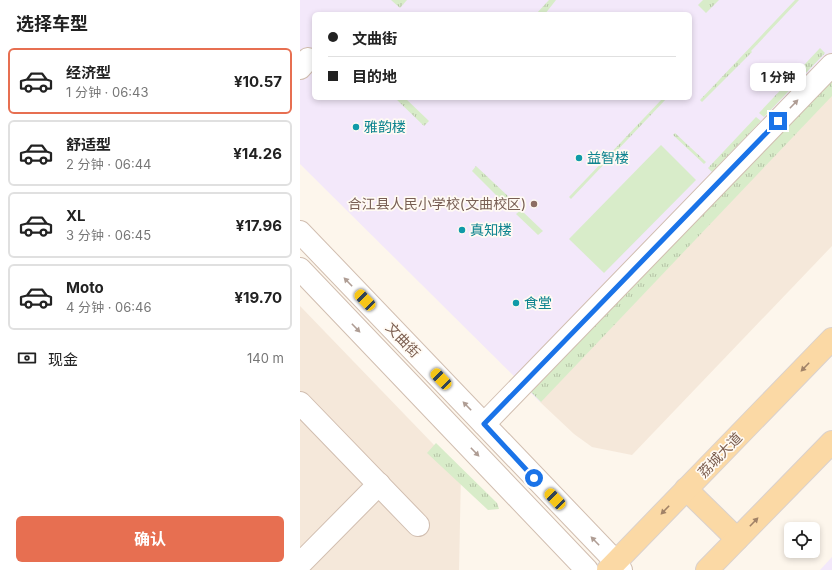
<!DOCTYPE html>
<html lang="zh">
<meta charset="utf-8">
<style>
:root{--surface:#fff;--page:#f6f6f6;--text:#222;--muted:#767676;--line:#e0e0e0;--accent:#e76f51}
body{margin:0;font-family:Inter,"Noto Sans SC",sans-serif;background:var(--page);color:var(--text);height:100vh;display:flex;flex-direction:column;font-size:15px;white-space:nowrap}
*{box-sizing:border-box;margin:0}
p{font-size:13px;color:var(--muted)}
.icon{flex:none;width:22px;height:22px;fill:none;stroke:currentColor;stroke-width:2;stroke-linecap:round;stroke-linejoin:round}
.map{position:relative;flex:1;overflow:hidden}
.panel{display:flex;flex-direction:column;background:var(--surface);width:300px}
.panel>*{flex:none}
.banner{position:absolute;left:12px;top:12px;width:380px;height:88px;border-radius:6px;box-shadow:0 2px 6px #0003;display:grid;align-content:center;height:88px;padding:0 16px;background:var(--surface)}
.tools{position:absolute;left:484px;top:522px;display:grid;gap:8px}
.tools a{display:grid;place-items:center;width:36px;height:36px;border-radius:6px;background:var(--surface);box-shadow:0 2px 6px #0003;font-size:20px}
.end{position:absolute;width:18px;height:18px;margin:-9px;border:5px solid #1a73e8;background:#fff;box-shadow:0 0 0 2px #fff}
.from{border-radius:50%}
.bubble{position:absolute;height:28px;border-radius:6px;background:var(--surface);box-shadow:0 2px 6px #0003;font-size:13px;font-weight:700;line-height:28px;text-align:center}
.car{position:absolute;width:12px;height:24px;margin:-12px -6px;border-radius:5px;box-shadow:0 0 3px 1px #0007;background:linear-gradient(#f5c518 24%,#345 0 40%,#f5c518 0 76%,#345 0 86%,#f5c518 0)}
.banner b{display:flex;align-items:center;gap:14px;height:38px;font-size:15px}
.banner b+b{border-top:1px solid var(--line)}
.banner i{width:10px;height:10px;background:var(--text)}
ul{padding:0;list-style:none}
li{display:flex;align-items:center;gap:12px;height:66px;margin:0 8px 6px;padding:0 8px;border:2px solid var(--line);border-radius:6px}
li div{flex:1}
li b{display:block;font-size:15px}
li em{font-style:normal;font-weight:700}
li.active{border-color:var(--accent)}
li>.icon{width:36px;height:36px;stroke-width:1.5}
h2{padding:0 16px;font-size:18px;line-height:48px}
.pay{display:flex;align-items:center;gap:10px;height:44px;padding:0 16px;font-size:15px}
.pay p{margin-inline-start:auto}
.button{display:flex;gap:8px;margin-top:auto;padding:8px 16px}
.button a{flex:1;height:46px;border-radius:6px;background:var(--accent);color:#fff;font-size:16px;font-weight:700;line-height:46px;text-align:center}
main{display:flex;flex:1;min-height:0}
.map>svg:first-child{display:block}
.residential{fill:#f5e8da}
.education{fill:#f3e8fa;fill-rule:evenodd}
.grass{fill:url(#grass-tufts)}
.pitch{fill:#d8ecc9}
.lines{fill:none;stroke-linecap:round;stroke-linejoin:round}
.minor-casing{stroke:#d1beb0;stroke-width:24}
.major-casing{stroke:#dad1cd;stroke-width:24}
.minor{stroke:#fff;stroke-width:22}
.major{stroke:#fbd9a5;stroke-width:22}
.oneway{fill:#af9d94}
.oneway2{fill:#a18267}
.route{stroke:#1a73e8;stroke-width:5}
.culture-dot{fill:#0f9aa8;stroke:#fffaf3;stroke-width:1.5}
.education-dot{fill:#8d6e63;stroke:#fffaf3;stroke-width:1.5}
.labels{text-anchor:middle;stroke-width:3.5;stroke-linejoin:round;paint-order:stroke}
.culture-label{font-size:14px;fill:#0d838f;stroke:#fffaf3;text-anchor:start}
.education-label{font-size:14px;fill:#785e54;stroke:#fffaf3;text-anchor:end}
.street-label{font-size:14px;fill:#7a5c4d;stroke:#fffaf3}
</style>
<main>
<section class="panel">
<h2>选择车型</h2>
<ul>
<li class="active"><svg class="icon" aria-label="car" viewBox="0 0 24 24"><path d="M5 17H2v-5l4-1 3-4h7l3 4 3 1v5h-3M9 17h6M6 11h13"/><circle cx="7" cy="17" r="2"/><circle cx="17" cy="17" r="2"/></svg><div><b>经济型</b><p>1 分钟 · 06:43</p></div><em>¥10.57</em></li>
<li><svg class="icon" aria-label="car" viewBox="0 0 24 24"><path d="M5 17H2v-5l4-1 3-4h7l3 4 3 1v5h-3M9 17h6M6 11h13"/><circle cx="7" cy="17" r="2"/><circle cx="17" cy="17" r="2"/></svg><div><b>舒适型</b><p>2 分钟 · 06:44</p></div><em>¥14.26</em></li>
<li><svg class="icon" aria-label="car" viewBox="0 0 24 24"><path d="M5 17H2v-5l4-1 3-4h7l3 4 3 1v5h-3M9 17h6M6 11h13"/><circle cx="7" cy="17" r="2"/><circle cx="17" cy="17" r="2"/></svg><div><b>XL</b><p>3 分钟 · 06:45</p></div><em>¥17.96</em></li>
<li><svg class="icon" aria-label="car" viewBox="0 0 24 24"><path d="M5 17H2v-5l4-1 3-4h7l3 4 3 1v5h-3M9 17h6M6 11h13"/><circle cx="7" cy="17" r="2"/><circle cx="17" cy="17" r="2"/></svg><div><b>Moto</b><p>4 分钟 · 06:46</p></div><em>¥19.70</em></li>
</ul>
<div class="pay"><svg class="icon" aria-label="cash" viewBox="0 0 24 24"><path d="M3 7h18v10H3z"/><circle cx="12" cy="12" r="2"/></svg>现金<p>140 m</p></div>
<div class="button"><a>确认</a></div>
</section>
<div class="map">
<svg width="532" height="570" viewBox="0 0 532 570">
<defs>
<pattern id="grass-tufts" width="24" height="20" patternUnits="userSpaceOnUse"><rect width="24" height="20" fill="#d8ecc9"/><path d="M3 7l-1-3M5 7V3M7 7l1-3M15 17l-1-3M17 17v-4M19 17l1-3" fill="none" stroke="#b4c2a5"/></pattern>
</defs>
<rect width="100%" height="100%" fill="#fdf6ec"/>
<g class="residential">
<polygon points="532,95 532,246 332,455 292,447 274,434 240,402"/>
<polygon points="0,306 161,473 159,570 0,570"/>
</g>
<g class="education">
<path d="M0 0H532V95L240 402 0 164ZM14 14H390V98H14Z"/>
<polygon points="532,557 532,570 520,570"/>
</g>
<g class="grass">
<polygon points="91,0 107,0 100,8"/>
<polygon points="249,0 256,0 245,14 236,14"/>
<polygon points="403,0 419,0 406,13 398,5"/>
<polygon points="495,0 499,0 451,51 452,52 402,102 400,100"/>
<polygon points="520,48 525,53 464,117 459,113"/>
<polygon points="532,75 532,96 241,402 231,392"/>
<polygon points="95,98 105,98 129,121 124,126"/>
<polygon points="363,98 367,98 271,199 269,197"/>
<polygon points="456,117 461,121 412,172 408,168"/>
<polygon points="375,133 406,162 404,164 373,135"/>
<polygon points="176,166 212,200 207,206 172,171"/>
<polygon points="221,210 243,231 238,235 216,214"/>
<polygon points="136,443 197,503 199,509 188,510 127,453"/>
</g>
<polygon class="pitch" points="361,145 396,180 304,273 269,239"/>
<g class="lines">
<g class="minor-casing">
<g id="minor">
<polyline points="0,68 8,59"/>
<polyline points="0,232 316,562 321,570"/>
<polyline points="0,269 287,570"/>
<polyline points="0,403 118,525"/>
<polyline points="184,424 532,65"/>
<polyline points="0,564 79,484"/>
</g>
</g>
<g class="major-casing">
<g id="major">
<polyline points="386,489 437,539"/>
<polyline points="308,570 532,339"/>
<polyline points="407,570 532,442"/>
</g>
</g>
<use href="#minor" class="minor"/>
<use href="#major" class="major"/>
</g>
<defs><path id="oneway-solid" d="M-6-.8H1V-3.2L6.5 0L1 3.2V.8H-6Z"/></defs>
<g class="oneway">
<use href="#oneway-solid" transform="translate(494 104) rotate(-46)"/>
<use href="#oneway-solid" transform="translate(48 282) rotate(-134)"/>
<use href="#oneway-solid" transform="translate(56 328) rotate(46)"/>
<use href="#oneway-solid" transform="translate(167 406) rotate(-134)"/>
<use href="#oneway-solid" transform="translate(175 452) rotate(46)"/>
<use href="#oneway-solid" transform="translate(295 541) rotate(-134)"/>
</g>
<g class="oneway2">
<use href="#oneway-solid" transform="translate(505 367) rotate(134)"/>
<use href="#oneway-solid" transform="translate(365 510) rotate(134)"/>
<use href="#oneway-solid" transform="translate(454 522) rotate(-46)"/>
</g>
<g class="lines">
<polyline class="route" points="234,478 184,424 478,121"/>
</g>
<g class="culture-dot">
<circle cx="56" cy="127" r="4"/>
<circle cx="279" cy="158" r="4"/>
<circle cx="162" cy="230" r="4"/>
<circle cx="216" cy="303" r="4"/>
</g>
<circle class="education-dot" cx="234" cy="204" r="4"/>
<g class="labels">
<g class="culture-label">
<text x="64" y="132">雅韵楼</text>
<text x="287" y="163">益智楼</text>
<text x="170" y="235">真知楼</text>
<text x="224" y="308">食堂</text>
</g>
<g class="education-label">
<text x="226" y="209">合江县人民小学校(文曲校区)</text>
</g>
<g class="street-label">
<text transform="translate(103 340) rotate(46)" y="5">文曲街</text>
<text transform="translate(420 455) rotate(-46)" y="5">荔城大道</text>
</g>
</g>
</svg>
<div class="tools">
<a><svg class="icon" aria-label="locate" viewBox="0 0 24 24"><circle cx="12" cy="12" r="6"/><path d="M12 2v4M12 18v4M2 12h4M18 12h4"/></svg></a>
</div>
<i class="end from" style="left:234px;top:478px"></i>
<i class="end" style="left:478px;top:121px"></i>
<div class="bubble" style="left:450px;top:63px;width:56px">1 分钟</div>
<i class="car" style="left:65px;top:300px;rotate:316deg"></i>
<i class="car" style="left:141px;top:379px;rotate:316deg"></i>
<i class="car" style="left:255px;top:499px;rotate:316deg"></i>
<div class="banner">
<b><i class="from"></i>文曲街</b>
<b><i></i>目的地</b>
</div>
</div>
</main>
